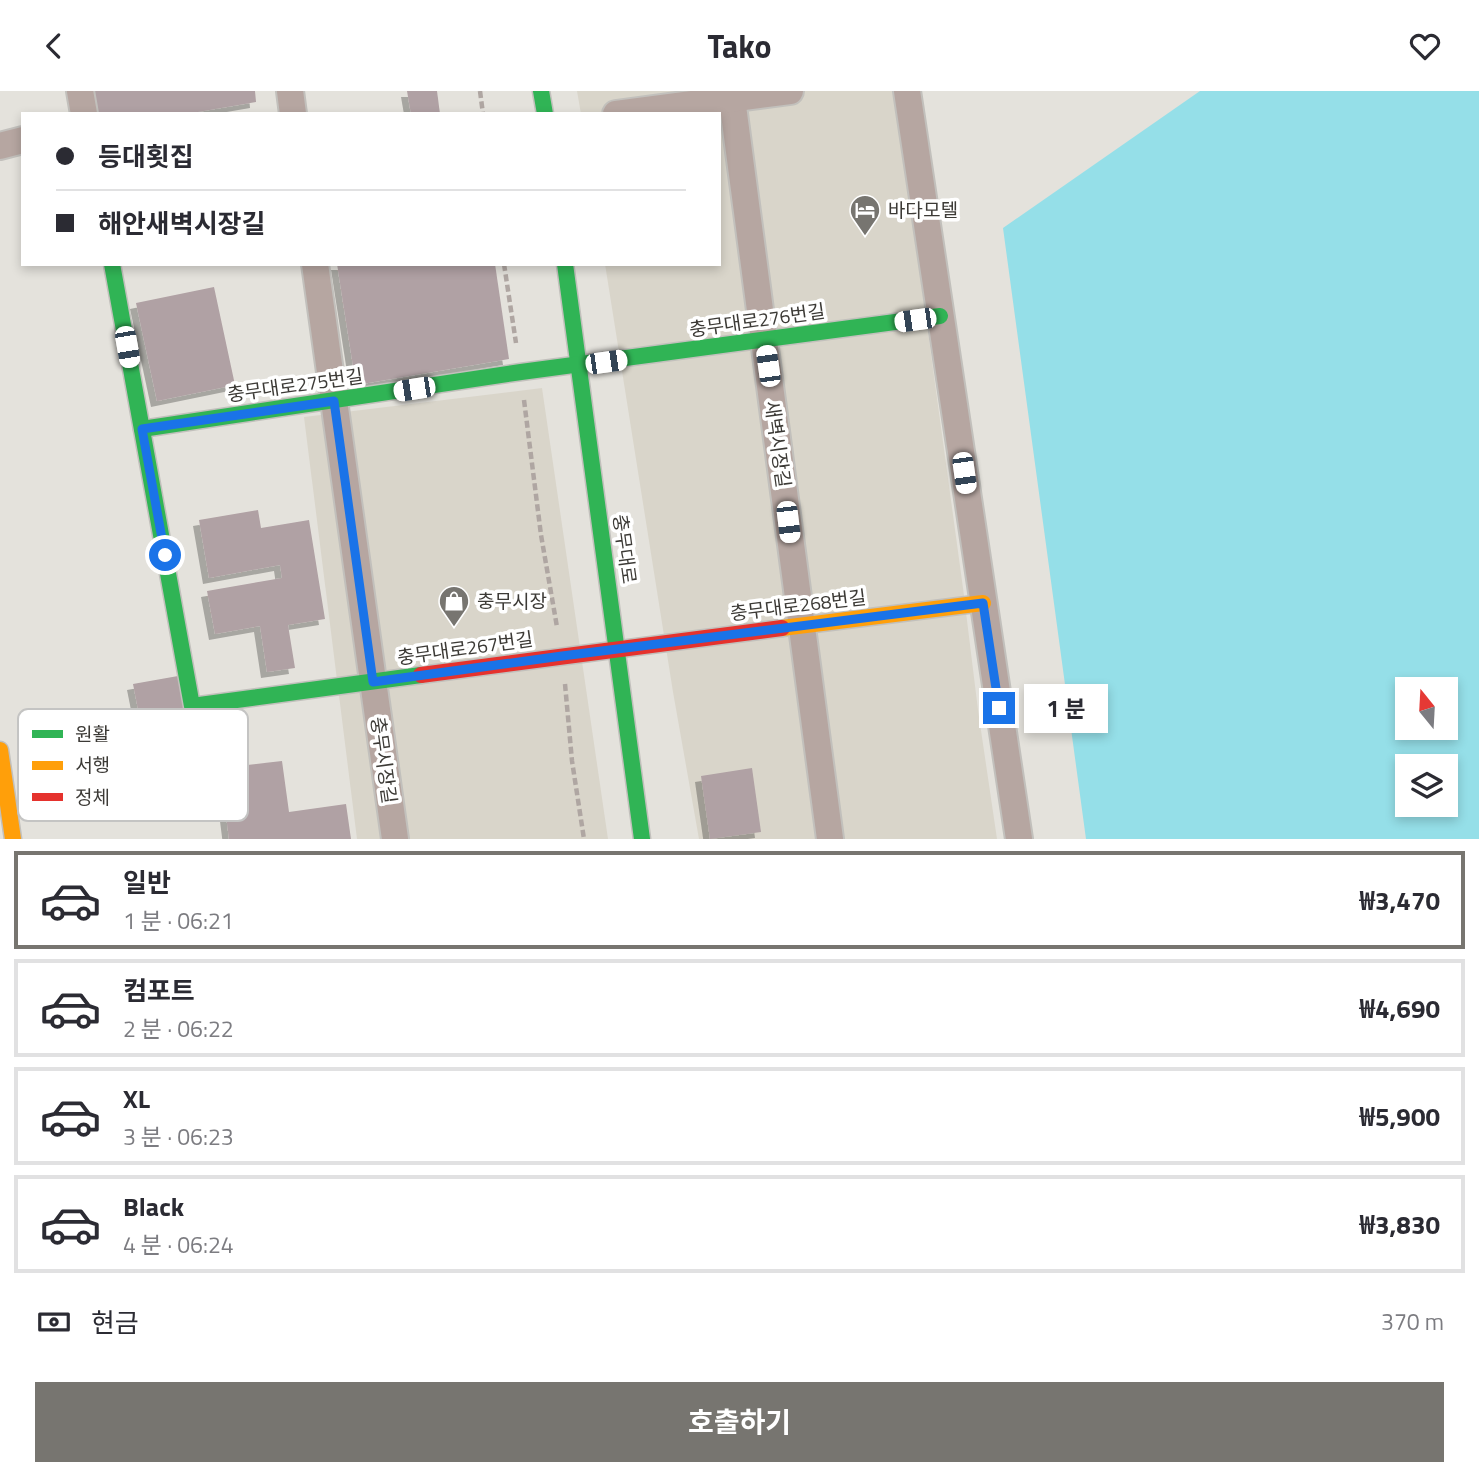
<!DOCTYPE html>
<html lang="ko">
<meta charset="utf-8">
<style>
:root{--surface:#fff;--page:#f7f7f7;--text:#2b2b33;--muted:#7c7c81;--line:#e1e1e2;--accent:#777570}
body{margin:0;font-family:"Titillium Web","Noto Sans KR",sans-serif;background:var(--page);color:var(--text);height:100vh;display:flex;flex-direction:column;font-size:26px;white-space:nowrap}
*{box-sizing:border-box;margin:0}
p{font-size:23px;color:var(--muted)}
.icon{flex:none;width:38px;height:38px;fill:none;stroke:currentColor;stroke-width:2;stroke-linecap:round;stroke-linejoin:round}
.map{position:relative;height:748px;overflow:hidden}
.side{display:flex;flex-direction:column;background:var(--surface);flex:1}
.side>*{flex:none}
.banner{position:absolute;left:21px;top:21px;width:700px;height:154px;border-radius:0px;box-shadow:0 4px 10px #0003;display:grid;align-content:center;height:154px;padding:0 35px;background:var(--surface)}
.needle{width:46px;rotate:342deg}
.controls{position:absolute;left:1395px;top:586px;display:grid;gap:14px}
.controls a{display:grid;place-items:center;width:63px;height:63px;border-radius:0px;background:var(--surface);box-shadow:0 4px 10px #0003;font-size:35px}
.end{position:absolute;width:32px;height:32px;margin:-16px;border:9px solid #1a73e8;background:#fff;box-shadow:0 0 0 4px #fff}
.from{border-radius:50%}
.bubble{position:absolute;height:49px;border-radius:0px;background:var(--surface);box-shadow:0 4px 10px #0003;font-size:23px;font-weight:700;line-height:49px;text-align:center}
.car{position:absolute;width:21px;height:42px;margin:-21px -10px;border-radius:9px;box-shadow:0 0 5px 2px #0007;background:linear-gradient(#fff 24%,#345 0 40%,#fff 0 76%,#345 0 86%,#fff 0)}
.banner b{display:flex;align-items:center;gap:24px;height:66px;font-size:26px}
.banner b+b{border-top:2px solid var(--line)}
.banner i{width:18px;height:18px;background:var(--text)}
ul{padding:12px 0 0;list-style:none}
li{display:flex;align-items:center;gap:21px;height:98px;margin:0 14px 10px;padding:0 21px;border:4px solid var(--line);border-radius:0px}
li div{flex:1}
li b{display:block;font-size:26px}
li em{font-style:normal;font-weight:700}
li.on{border-color:var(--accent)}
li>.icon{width:63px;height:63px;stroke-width:1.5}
.pay{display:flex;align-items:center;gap:18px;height:77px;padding:0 35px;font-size:26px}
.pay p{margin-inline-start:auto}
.primary-button{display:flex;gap:14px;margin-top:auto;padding:14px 35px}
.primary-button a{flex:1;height:80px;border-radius:0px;background:var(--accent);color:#fff;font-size:28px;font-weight:700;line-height:80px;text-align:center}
header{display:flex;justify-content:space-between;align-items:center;height:91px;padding:0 35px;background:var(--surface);font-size:32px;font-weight:700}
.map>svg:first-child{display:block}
.built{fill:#d9d5ca}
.water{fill:#95dfe8;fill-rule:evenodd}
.building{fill:#b0a1a4;filter:url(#shadow)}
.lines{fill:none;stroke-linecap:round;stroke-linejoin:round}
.street-casing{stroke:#c2c0bc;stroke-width:30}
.fast-casing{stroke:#c2c0bc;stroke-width:19}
.slow-casing{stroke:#c2c0bc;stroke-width:19}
.jam-casing{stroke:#c2c0bc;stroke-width:19}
.path{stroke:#afa6a2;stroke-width:4.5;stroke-dasharray:7 3.5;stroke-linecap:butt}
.street{stroke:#b6a6a1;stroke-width:26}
.fast{stroke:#30b455;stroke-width:16}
.slow{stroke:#ff9f0a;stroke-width:16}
.jam{stroke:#e5322d;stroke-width:16}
.route{stroke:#1a73e8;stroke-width:9}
.labels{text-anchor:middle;stroke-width:7;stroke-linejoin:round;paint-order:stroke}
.poi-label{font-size:19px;fill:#3c3a36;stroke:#fff;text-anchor:start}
.street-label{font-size:19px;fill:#3c3a36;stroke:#fff}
.key{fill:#fff;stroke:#c4c4c3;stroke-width:2}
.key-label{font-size:19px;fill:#3c3a36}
</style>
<header><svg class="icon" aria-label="back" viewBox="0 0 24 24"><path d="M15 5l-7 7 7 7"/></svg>Tako<svg class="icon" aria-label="heart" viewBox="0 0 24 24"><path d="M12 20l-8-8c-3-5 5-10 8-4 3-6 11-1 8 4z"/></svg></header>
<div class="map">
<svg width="1479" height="748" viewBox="0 0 1479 748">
<defs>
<filter id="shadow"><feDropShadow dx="-6" dy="6" stdDeviation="0" flood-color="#0004"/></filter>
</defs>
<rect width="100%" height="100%" fill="#e4e2dc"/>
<g class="built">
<polygon points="577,0 895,0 963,497 978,619 997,748 699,748 673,601 605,173 719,173 719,23 581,23"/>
<polygon points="542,297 608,748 357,748 304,326"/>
</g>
<path class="water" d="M1200 0H1479V748H1086L1003 137ZM1407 598H1446V637H1407ZM1407 676H1446V714H1407Z"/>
<g class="building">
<polygon points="89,0 255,0 256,11 186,23 93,23"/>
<polygon points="407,0 437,0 440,23 411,23"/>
<polygon points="337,173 495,173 509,268 356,294"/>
<polygon points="214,196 235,294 157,310 136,212"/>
<polygon points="258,419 261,437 309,429 325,528 288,534 295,577 267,581 260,535 215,543 207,500 282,487 280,474 209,487 199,429"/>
<polygon points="178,585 188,634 143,643 133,593"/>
<polygon points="282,670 289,721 346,713 351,748 229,748 220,677"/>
<polygon points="752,677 761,741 710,748 701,685"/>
</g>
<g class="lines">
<g class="street-casing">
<g id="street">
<polyline points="80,0 84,23"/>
<polyline points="290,0 293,23"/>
<polyline points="731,0 830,748"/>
<polyline points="907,0 1019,748"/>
<polyline points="616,23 790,0"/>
<polyline points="0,55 23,49"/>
<polyline points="315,173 395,748"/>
</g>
</g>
<g class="fast-casing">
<g id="fast">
<polyline points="541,0 545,23"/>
<polyline points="112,173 192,615 421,584"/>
<polyline points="565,173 642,748"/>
<polyline points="142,338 521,281 940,225"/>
</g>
</g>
<g class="slow-casing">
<g id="slow">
<polyline points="782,537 983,512"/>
<polyline points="0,659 13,748"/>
</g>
</g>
<g class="jam-casing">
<polyline id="jam" points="421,584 782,537"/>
</g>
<g class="path">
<polyline points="480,0 483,23"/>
<polyline points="504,173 516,252"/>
<polyline points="524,309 541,444 557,536"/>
<polyline points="565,593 572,670 584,748"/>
</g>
<use href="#street" class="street"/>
<use href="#fast" class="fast"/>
<use href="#slow" class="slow"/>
<use href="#jam" class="jam"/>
</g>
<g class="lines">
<polyline class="route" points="165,464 142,338 334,310 373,591 562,565 983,512 999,617"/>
</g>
<defs>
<g id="hotel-pin" transform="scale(1.575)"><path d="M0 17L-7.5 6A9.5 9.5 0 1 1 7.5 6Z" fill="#777570" stroke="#fff"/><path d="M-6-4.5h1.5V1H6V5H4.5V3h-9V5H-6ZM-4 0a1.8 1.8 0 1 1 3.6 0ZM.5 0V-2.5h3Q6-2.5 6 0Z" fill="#fff"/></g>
<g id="shop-pin" transform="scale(1.575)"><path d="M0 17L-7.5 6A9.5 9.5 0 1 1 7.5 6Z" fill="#777570" stroke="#fff"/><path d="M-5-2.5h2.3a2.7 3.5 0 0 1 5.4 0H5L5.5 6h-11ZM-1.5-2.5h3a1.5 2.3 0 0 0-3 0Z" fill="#fff"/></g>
</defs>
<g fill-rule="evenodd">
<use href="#hotel-pin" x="865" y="119"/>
<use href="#shop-pin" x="454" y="510"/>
</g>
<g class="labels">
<g class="poi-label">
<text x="888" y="126">바다모텔</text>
<text x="477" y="517">충무시장</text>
</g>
<g class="street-label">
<text transform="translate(757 229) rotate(-8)" y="7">충무대로276번길</text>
<text transform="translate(295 294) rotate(-8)" y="7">충무대로275번길</text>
<text transform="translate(778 353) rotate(82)" y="7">새벽시장길</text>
<text transform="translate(625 458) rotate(82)" y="7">충무대로</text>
<text transform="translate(798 514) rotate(-7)" y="7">충무대로268번길</text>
<text transform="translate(465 557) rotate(-8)" y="7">충무대로267번길</text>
<text transform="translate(384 669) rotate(82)" y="7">충무시장길</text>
</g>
</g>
<rect x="18" y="618" width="230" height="112" rx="10" class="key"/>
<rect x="32" y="639" width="31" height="8" fill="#30b455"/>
<rect x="32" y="670" width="31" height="9" fill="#ff9f0a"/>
<rect x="32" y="702" width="31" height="8" fill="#e5322d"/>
<g class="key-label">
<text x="75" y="650">원활</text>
<text x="75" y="681">서행</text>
<text x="75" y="713">정체</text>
</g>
</svg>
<div class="controls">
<a><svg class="needle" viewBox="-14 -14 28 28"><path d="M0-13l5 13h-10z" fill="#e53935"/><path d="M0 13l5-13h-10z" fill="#7c7c81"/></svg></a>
<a><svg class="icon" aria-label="layers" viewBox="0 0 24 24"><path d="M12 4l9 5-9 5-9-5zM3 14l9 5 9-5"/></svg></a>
</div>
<i class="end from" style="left:165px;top:464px"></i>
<i class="end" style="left:999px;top:617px"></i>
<div class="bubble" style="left:1024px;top:593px;width:84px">1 분</div>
<i class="car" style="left:915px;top:229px;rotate:262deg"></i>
<i class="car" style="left:127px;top:256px;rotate:170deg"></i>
<i class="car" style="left:606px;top:271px;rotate:82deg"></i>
<i class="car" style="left:768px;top:275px;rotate:352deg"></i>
<i class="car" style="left:414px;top:298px;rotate:261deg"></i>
<i class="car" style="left:964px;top:382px;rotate:172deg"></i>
<i class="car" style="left:788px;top:431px;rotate:173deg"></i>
<div class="banner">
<b><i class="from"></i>등대횟집</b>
<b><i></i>해안새벽시장길</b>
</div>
</div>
<section class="side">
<ul>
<li class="on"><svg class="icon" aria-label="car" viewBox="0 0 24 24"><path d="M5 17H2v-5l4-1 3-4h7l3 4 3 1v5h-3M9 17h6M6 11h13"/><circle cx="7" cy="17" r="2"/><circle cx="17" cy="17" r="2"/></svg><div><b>일반</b><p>1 분 · 06:21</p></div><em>₩3,470</em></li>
<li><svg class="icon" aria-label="car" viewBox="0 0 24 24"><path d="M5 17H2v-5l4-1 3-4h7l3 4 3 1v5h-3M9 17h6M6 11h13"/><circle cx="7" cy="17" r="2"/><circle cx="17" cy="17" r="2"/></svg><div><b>컴포트</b><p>2 분 · 06:22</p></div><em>₩4,690</em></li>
<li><svg class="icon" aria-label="car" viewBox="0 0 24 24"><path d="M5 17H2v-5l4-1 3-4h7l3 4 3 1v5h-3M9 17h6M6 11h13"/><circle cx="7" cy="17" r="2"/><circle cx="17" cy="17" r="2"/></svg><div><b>XL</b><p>3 분 · 06:23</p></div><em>₩5,900</em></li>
<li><svg class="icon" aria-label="car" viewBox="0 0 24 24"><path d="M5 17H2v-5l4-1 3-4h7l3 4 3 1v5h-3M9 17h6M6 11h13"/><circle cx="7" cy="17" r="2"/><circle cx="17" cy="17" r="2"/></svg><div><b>Black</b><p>4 분 · 06:24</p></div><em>₩3,830</em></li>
</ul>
<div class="pay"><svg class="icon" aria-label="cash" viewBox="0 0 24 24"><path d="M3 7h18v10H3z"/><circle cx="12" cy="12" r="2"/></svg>현금<p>370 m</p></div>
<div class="primary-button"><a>호출하기</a></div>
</section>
